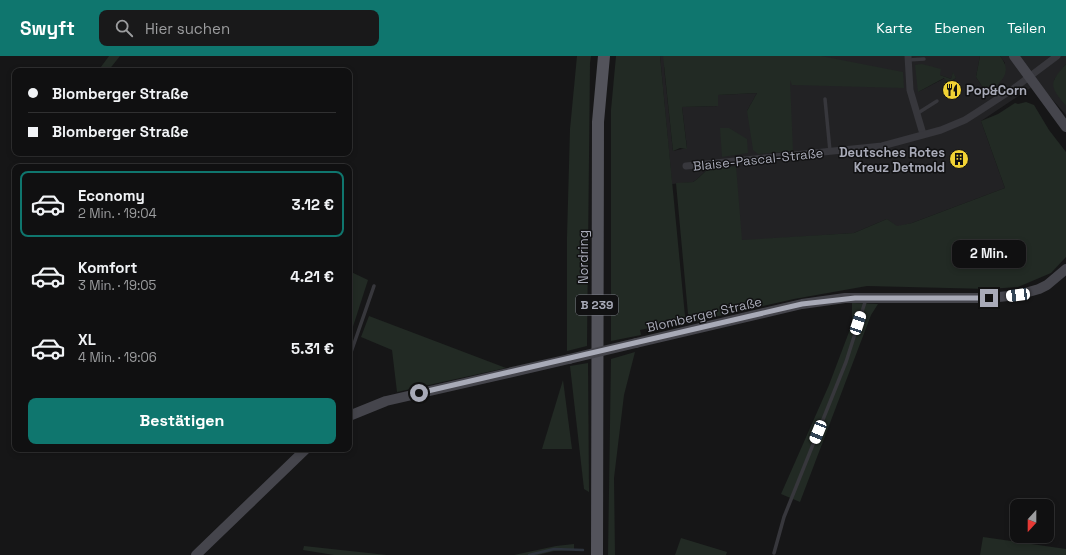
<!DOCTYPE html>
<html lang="de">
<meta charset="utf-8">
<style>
:root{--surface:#101011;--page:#19191a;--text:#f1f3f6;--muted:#9c9d9f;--line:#303031;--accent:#0f766e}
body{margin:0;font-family:"Space Grotesk",sans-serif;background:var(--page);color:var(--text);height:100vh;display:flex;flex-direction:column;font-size:15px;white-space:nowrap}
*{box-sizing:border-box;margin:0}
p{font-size:13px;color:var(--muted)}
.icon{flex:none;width:22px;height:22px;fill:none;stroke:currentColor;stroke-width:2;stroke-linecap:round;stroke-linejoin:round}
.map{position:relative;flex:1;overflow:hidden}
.sheet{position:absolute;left:12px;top:108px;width:340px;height:288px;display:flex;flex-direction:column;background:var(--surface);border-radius:8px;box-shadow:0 2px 6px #0003,0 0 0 1px var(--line)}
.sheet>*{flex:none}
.guide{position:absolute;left:12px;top:12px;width:340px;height:88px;border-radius:8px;box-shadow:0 2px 6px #0003,0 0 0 1px var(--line);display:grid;align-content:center;height:88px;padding:0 16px;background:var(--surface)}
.needle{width:26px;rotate:201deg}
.tools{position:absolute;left:1010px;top:443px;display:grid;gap:8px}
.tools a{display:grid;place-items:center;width:44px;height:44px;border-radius:8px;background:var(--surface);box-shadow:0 2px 6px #0003,0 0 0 1px var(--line);font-size:20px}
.end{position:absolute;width:18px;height:18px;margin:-9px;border:5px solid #a8aab7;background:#111;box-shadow:0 0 0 2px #111}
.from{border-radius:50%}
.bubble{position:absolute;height:28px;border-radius:8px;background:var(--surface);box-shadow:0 2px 6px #0003,0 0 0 1px var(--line);font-size:13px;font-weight:700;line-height:28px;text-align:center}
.car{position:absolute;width:12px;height:24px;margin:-12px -6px;border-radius:5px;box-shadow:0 0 3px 1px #0007;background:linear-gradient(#fff 24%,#345 0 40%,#fff 0 76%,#345 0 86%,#fff 0)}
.guide b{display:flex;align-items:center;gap:14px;height:38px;font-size:15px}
.guide b+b{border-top:1px solid var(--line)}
.guide i{width:10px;height:10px;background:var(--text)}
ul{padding:7px 0 0;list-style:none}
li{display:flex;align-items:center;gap:12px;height:66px;margin:0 8px 6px;padding:0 8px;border:2px solid transparent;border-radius:8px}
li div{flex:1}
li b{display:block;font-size:15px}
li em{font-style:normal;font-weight:700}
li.current{border-color:var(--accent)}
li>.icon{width:36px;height:36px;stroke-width:1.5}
.cta{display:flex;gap:8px;margin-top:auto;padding:8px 16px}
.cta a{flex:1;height:46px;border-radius:8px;background:var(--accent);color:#fff;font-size:16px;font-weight:700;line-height:46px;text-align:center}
header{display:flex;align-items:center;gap:24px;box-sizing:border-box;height:56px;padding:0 20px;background:var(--accent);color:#fff}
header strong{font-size:19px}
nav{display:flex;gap:22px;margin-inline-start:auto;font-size:14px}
.search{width:280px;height:36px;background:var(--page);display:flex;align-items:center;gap:10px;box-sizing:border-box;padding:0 14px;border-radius:8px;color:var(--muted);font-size:15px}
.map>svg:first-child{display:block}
.built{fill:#222224;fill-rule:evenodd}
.green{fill:#222a24}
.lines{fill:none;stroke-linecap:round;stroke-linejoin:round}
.stream{stroke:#2c323b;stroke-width:2.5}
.lane{stroke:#37373c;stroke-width:3.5}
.street{stroke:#37373c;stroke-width:7}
.secondary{stroke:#45454c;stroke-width:10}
.primary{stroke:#53535b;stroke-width:12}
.secondary-bridge{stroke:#45454c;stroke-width:10}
.route{stroke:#a8aab7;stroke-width:5}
.labels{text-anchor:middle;stroke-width:3;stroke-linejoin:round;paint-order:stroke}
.shield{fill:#111112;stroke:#7b7c86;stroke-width:1}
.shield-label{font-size:12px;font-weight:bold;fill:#a8aab7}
.poi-label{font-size:13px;font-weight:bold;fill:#a8aab7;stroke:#111112;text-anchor:start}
.street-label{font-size:13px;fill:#a8aab7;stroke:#111112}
</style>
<header>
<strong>Swyft</strong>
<div class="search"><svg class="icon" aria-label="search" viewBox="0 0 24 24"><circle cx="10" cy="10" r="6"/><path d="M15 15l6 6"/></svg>Hier suchen</div>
<nav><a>Karte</a><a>Ebenen</a><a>Teilen</a></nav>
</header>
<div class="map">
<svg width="1066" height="499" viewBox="0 0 1066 499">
<rect width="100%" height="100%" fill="#161617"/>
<path class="built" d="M660 0H980L976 21 987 38 1005 7 1000 0H1066V8L1054 24 1066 46V59L1038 27 981 65 1005 132 912 167 897 171 887 163 854 177 742 185 707 114 696 124 693 126 672 128ZM664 11 790 21 747 55 757 37 718 39 717 50 682 51 687 92 673 95ZM940 13V19L951 23 953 17 956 22 948 27 945 22 918 36Z"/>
<g class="green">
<polygon points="109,0 120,0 108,15 98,15"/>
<polygon points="577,0 591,0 590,7 587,290 567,295 567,181 570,73"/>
<polygon points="616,0 660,0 685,260 683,265 640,274 641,279 611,285 611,54"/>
<polygon points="663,0 821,0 903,16 904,32 792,29 790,24 793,95 758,98 753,94 747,55 757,37 718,39 718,50 682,51 687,93 680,92 673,95"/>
<path d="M980 0H1000C1014 18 1000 26 987 38L976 21Z"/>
<polygon points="922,8 941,13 940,19 951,23 953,16 956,22 948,27 944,22 918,36 915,9"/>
<path d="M1066 8V50C1050 30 1048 28 1066 8Z"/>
<polygon points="1026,46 1034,49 1049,74 1066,96 1066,201 1051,217 1018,231 989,233 867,230 794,243 697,265 688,258 676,127 693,126 696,124 707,114 736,110 742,184 854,177 887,163 897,170 912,167 1005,132 981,65 998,58 1015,47 1018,48"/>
<polygon points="720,72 729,72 747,83 748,97 722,101"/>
<polygon points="349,215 368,224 349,283"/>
<polygon points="852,247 878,248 871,259 800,446 781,438 829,329 852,268"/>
<polygon points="369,260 506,312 397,336 392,294 361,281"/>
<polygon points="635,296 624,339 614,422 615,499 608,499 611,303"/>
<polygon points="588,307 589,436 584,433 570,310"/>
<polygon points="563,324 572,393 542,393"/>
<polygon points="983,481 1066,493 1066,499 980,499"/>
<polygon points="681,482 727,496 726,499 675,499"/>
<polygon points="574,488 574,494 554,495 538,499 514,499 556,490"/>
<polygon points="304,490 387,499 334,499 303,494"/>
</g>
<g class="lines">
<polyline class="stream" points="529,499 554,493 583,494"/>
<g class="lane">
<polyline points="908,4 924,3"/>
<polyline points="825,43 830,95"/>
<polyline points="918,57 937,45"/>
<polyline points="349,302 374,230"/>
<polyline points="774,497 784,461 846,306 866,243"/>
</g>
<g class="street">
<polyline points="908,0 910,34 923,78"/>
<polyline points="686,110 882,90 941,74 965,64 976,57 1013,33 1057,0"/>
</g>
<g class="secondary">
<polyline points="1014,0 1066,71"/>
<polyline points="636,287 802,248 845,242 989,242 1018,239 1039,233 1047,229 1066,213"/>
<polyline points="349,360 386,345 569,303"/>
<polyline points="196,499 306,393"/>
</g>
<polyline class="primary" points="597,499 598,66 604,0"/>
<polyline class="secondary-bridge" points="569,303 636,287"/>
</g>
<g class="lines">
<polyline class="route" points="419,337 802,248 855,242 989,242"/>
</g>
<defs>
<g id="restaurant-disc" transform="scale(1)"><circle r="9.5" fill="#f1d234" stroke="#111112"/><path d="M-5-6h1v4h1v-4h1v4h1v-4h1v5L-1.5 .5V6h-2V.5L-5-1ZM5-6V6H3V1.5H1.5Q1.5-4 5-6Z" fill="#111"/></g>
<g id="building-disc" transform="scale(1)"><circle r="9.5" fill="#f1d234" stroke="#111112"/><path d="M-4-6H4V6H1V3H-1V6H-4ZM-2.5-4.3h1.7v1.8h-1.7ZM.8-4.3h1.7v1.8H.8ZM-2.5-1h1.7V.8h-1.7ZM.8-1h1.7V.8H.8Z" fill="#111"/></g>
</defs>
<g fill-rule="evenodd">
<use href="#restaurant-disc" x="952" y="34"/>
<use href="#building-disc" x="959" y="103"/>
</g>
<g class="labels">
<rect class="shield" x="576" y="239" width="42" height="20" rx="3"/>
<g class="shield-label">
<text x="597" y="253">B 239</text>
</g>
<g class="poi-label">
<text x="966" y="39">Pop&amp;Corn</text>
<text x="945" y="101" text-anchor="end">Deutsches Rotes<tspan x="945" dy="15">Kreuz Detmold</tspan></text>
</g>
<g class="street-label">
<text transform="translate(758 103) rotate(-6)" y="5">Blaise-Pascal-Straße</text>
<text transform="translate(583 201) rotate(-90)" y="5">Nordring</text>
<text transform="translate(704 258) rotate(-13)" y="5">Blomberger Straße</text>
</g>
</g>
</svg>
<div class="tools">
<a><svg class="needle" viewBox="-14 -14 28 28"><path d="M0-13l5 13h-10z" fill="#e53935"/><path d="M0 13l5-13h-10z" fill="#9c9d9f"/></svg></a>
</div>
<i class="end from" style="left:419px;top:337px"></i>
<i class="end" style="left:989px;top:242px"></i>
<div class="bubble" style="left:952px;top:184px;width:74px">2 Min.</div>
<i class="car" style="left:1018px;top:239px;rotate:263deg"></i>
<i class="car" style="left:858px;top:267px;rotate:18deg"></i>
<i class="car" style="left:818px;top:376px;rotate:202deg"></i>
<div class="guide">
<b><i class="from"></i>Blomberger Straße</b>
<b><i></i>Blomberger Straße</b>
</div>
<section class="sheet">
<ul>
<li class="current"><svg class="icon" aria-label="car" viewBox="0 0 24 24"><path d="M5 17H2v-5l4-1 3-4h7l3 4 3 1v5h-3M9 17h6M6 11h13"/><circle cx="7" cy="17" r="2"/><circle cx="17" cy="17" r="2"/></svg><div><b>Economy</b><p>2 Min. · 19:04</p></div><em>3.12 €</em></li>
<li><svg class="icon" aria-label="car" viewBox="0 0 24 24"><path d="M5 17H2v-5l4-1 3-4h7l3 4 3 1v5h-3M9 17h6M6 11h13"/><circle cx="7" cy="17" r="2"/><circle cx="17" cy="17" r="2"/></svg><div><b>Komfort</b><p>3 Min. · 19:05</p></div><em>4.21 €</em></li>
<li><svg class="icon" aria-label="car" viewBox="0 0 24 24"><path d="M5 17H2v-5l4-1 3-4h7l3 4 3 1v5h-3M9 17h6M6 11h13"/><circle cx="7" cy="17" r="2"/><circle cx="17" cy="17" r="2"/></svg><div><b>XL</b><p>4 Min. · 19:06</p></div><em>5.31 €</em></li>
</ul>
<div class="cta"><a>Bestätigen</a></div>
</section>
</div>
